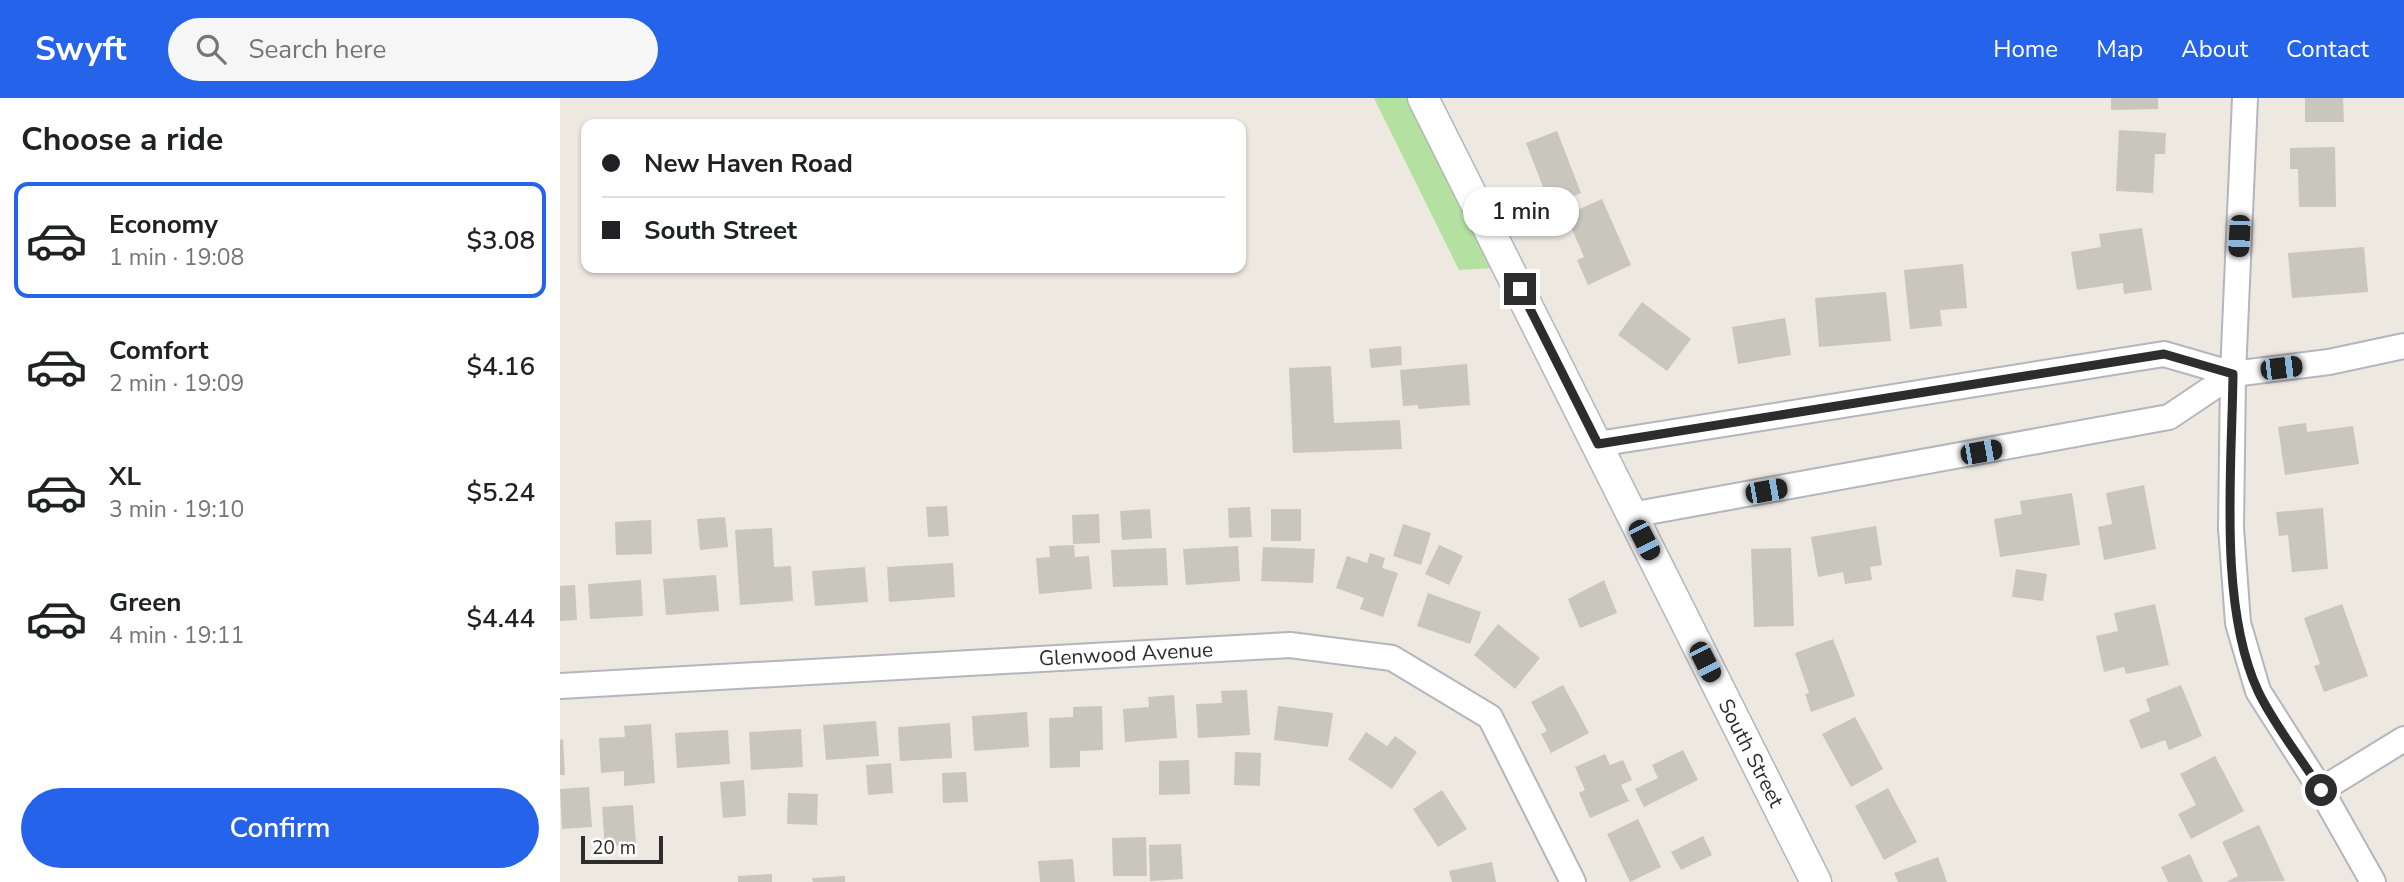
<!DOCTYPE html>
<meta charset="utf-8">
<style>
:root{--surface:#fff;--page:#f6f6f6;--text:#202124;--muted:#757577;--line:#e0e0e0;--accent:#2563eb}
body{margin:0;font-family:"Nunito Sans",sans-serif;background:var(--page);color:var(--text);height:100vh;display:flex;flex-direction:column;font-size:26px;white-space:nowrap}
*{box-sizing:border-box;margin:0}
p{font-size:23px;color:var(--muted)}
.icon{flex:none;width:38px;height:38px;fill:none;stroke:currentColor;stroke-width:2;stroke-linecap:round;stroke-linejoin:round}
.map{position:relative;flex:1;overflow:hidden}
.details{display:flex;flex-direction:column;background:var(--surface);width:560px}
.details>*{flex:none}
.banner{position:absolute;left:21px;top:21px;width:665px;height:154px;border-radius:14px;box-shadow:0 2px 5px #0004;display:grid;align-content:center;height:154px;padding:0 21px;background:var(--surface)}
.scale{position:absolute;left:21px;bottom:18px;width:82px;box-sizing:border-box;padding-left:7px;border:4px solid #2d2d2d;border-top:0;font-size:19px;line-height:24px;white-space:nowrap;color:#2d2d2d;-webkit-text-stroke:5px #fff;paint-order:stroke}
.end{position:absolute;width:32px;height:32px;margin:-16px;border:9px solid #2d2d2d;background:#fff;box-shadow:0 0 0 4px #fff}
.from{border-radius:50%}
.bubble{position:absolute;height:49px;border-radius:24px;background:var(--surface);box-shadow:0 2px 5px #0004;font-size:23px;font-weight:600;line-height:49px;text-align:center}
.car{position:absolute;width:21px;height:42px;margin:-21px -10px;border-radius:9px;box-shadow:0 0 5px 2px #0007;background:linear-gradient(#222 24%,#8ab4d8 0 40%,#222 0 76%,#8ab4d8 0 86%,#222 0)}
.banner b{display:flex;align-items:center;gap:24px;height:66px;font-size:26px}
.banner b+b{border-top:2px solid var(--line)}
.banner i{width:18px;height:18px;background:var(--text)}
ul{padding:0;list-style:none}
li{display:flex;align-items:center;gap:21px;height:116px;margin:0 14px 10px;padding:0 7px;border:4px solid transparent;border-radius:14px}
li div{flex:1}
li b{display:block;font-size:26px}
li em{font-style:normal;font-weight:600}
li.selected{border-color:var(--accent)}
li>.icon{width:63px;height:63px;stroke-width:1.5}
h2{padding:0 21px;font-size:32px;line-height:84px}
.action{display:flex;gap:14px;margin-top:auto;padding:14px 21px}
.action a{flex:1;height:80px;border-radius:42px;background:var(--accent);color:#fff;font-size:28px;font-weight:600;line-height:80px;text-align:center}
header{display:flex;align-items:center;gap:42px;box-sizing:border-box;height:98px;padding:0 35px;background:var(--accent);color:#fff}
header strong{font-size:33px}
nav{display:flex;gap:38px;margin-inline-start:auto;font-size:24px}
.search{width:490px;height:63px;background:var(--page);display:flex;align-items:center;gap:18px;box-sizing:border-box;padding:0 24px;border-radius:38px;color:var(--muted);font-size:26px}
main{display:flex;flex:1;min-height:0}
.map>svg:first-child{display:block}
.grass{fill:#b4e0a0}
.building{fill:#c9c6be}
.lines{fill:none;stroke-linecap:round;stroke-linejoin:round}
.minor-casing{stroke:#b3b6bf;stroke-width:28}
.tertiary-casing{stroke:#b3b6bf;stroke-width:33}
.minor{stroke:#fff;stroke-width:24}
.tertiary{stroke:#fff;stroke-width:30}
.route{stroke:#2d2d2d;stroke-width:9}
.labels{text-anchor:middle;stroke-width:6;stroke-linejoin:round;paint-order:stroke}
.street-label{font-size:21px;fill:#2d2d2d;stroke:#fff}
</style>
<header>
<strong>Swyft</strong>
<div class="search"><svg class="icon" aria-label="search" viewBox="0 0 24 24"><circle cx="10" cy="10" r="6"/><path d="M15 15l6 6"/></svg>Search here</div>
<nav><a>Home</a><a>Map</a><a>About</a><a>Contact</a></nav>
</header>
<main>
<section class="details">
<h2>Choose a ride</h2>
<ul>
<li class="selected"><svg class="icon" aria-label="car" viewBox="0 0 24 24"><path d="M5 17H2v-5l4-1 3-4h7l3 4 3 1v5h-3M9 17h6M6 11h13"/><circle cx="7" cy="17" r="2"/><circle cx="17" cy="17" r="2"/></svg><div><b>Economy</b><p>1 min · 19:08</p></div><em>$3.08</em></li>
<li><svg class="icon" aria-label="car" viewBox="0 0 24 24"><path d="M5 17H2v-5l4-1 3-4h7l3 4 3 1v5h-3M9 17h6M6 11h13"/><circle cx="7" cy="17" r="2"/><circle cx="17" cy="17" r="2"/></svg><div><b>Comfort</b><p>2 min · 19:09</p></div><em>$4.16</em></li>
<li><svg class="icon" aria-label="car" viewBox="0 0 24 24"><path d="M5 17H2v-5l4-1 3-4h7l3 4 3 1v5h-3M9 17h6M6 11h13"/><circle cx="7" cy="17" r="2"/><circle cx="17" cy="17" r="2"/></svg><div><b>XL</b><p>3 min · 19:10</p></div><em>$5.24</em></li>
<li><svg class="icon" aria-label="car" viewBox="0 0 24 24"><path d="M5 17H2v-5l4-1 3-4h7l3 4 3 1v5h-3M9 17h6M6 11h13"/><circle cx="7" cy="17" r="2"/><circle cx="17" cy="17" r="2"/></svg><div><b>Green</b><p>4 min · 19:11</p></div><em>$4.44</em></li>
</ul>
<div class="action"><a>Confirm</a></div>
</section>
<div class="map">
<svg width="1844" height="784" viewBox="0 0 1844 784">
<rect width="100%" height="100%" fill="#ede8e0"/>
<polygon class="grass" points="814,0 863,0 948,169 899,172"/>
<g class="building">
<polygon points="1551,0 1598,0 1598,11 1551,12"/>
<polygon points="1745,0 1783,0 1784,24 1745,24"/>
<polygon points="1559,32 1606,35 1605,56 1595,56 1593,95 1556,93"/>
<polygon points="997,33 1021,95 990,107 966,45"/>
<polygon points="1775,49 1776,109 1739,109 1738,71 1730,71 1730,50"/>
<polygon points="1042,101 1071,167 1028,187 1017,162 1024,159 1006,117"/>
<polygon points="1582,130 1592,192 1564,196 1563,185 1517,192 1511,154 1541,149 1539,136"/>
<polygon points="1804,149 1808,194 1732,200 1728,155"/>
<polygon points="1403,166 1407,210 1380,212 1382,228 1350,231 1344,172"/>
<polygon points="1326,194 1331,243 1259,249 1255,200"/>
<polygon points="1082,204 1131,241 1107,273 1058,237"/>
<polygon points="1225,220 1231,257 1178,266 1172,229"/>
<polygon points="841,248 842,267 811,270 809,251"/>
<polygon points="907,266 910,307 858,311 858,307 843,308 840,272"/>
<polygon points="771,268 774,325 840,322 842,351 733,355 729,270"/>
<polygon points="1746,325 1747,334 1793,328 1799,366 1725,377 1718,329"/>
<polygon points="1584,387 1596,451 1544,462 1538,429 1552,426 1546,395"/>
<polygon points="1512,395 1520,447 1440,459 1434,421 1462,416 1460,403"/>
<polygon points="387,408 389,438 368,439 366,409"/>
<polygon points="690,409 692,439 669,440 668,410"/>
<polygon points="1763,410 1768,471 1732,474 1728,437 1719,438 1716,414"/>
<polygon points="590,411 592,440 562,442 560,413"/>
<rect x="711" y="411" width="30" height="32"/>
<polygon points="539,416 540,445 513,446 512,417"/>
<polygon points="165,419 168,449 140,452 137,421"/>
<polygon points="91,422 92,456 56,457 55,424"/>
<polygon points="843,426 871,435 861,467 833,458"/>
<polygon points="1316,428 1322,467 1310,469 1312,482 1285,486 1283,474 1258,479 1251,439"/>
<polygon points="212,430 214,469 231,468 233,503 180,507 175,432"/>
<polygon points="514,447 515,459 529,458 532,491 479,496 476,460 490,459 489,448"/>
<polygon points="879,447 903,458 889,487 865,476"/>
<polygon points="678,448 680,483 626,487 623,451"/>
<polygon points="703,449 755,451 753,485 701,483"/>
<polygon points="606,450 608,487 553,489 551,452"/>
<polygon points="1231,450 1234,528 1194,529 1191,451"/>
<polygon points="810,455 825,460 822,470 838,475 823,519 800,511 804,500 776,490 787,458 807,465"/>
<polygon points="393,465 395,499 329,504 327,469"/>
<polygon points="305,469 308,504 255,508 252,473"/>
<polygon points="1456,471 1487,476 1483,503 1452,499"/>
<polygon points="156,477 159,513 106,517 103,481"/>
<polygon points="81,482 83,518 30,521 28,486"/>
<polygon points="1044,482 1057,515 1020,530 1008,501"/>
<polygon points="15,487 17,522 0,523 0,488"/>
<polygon points="868,495 921,514 910,546 857,528"/>
<polygon points="1595,506 1609,567 1566,576 1564,569 1544,574 1536,538 1558,533 1554,515"/>
<polygon points="1782,506 1808,578 1764,594 1754,568 1760,566 1744,520"/>
<polygon points="938,526 980,560 955,591 914,557"/>
<polygon points="1273,541 1295,598 1251,614 1245,596 1249,595 1235,555"/>
<polygon points="1003,587 1029,635 991,655 981,636 987,633 971,604"/>
<polygon points="1621,587 1642,638 1609,652 1605,642 1581,651 1569,622 1590,613 1586,601"/>
<polygon points="687,592 690,637 638,640 636,606 662,605 661,593"/>
<polygon points="614,597 617,640 565,644 563,611 589,609 588,599"/>
<polygon points="542,608 543,652 520,653 520,669 490,670 489,620 513,619 513,609"/>
<polygon points="718,608 773,615 768,649 714,642"/>
<polygon points="467,614 469,649 414,653 412,618"/>
<polygon points="1295,619 1323,671 1291,689 1262,636"/>
<polygon points="316,623 319,658 266,662 263,627"/>
<polygon points="390,625 392,660 340,663 338,629"/>
<polygon points="91,626 95,685 64,688 64,673 41,675 39,640 65,639 64,628"/>
<polygon points="241,631 243,669 191,672 189,634"/>
<polygon points="168,632 170,666 117,670 115,635"/>
<polygon points="806,634 827,648 835,638 857,654 832,691 788,661"/>
<polygon points="3,641 5,677 0,677 0,642"/>
<polygon points="1123,652 1138,682 1084,709 1075,691 1098,680 1092,667"/>
<polygon points="675,654 701,655 700,688 674,687"/>
<polygon points="1045,656 1050,667 1063,662 1072,682 1061,687 1069,703 1030,720 1019,695 1025,692 1015,669"/>
<polygon points="1655,658 1684,713 1631,741 1618,716 1636,707 1620,676"/>
<polygon points="629,662 630,696 599,697 599,663"/>
<polygon points="331,665 333,695 308,697 306,667"/>
<polygon points="406,674 408,704 383,705 382,675"/>
<polygon points="184,682 186,718 163,720 160,684"/>
<polygon points="29,689 32,729 2,731 0,691"/>
<polygon points="1328,690 1357,744 1324,762 1295,708"/>
<polygon points="882,692 907,731 878,749 853,711"/>
<polygon points="228,695 258,696 257,727 227,726"/>
<polygon points="73,707 76,746 45,749 42,709"/>
<polygon points="1078,721 1101,769 1070,784 1047,736"/>
<polygon points="1699,727 1725,783 1666,784 1678,778 1662,744"/>
<polygon points="1143,738 1152,757 1121,772 1111,754"/>
<polygon points="586,739 587,778 553,778 552,740"/>
<polygon points="621,746 623,781 590,783 589,747"/>
<polygon points="1630,756 1643,784 1608,784 1601,769"/>
<polygon points="1378,759 1387,784 1338,784 1334,775"/>
<polygon points="513,761 515,784 480,784 478,763"/>
<polygon points="932,764 936,784 892,784 889,773"/>
<polygon points="212,776 212,784 178,784 178,778"/>
<polygon points="285,778 285,784 253,784 252,780"/>
</g>
<g class="lines">
<g class="minor-casing">
<g id="minor">
<polyline points="1685,0 1673,276 1671,430 1678,525 1698,593 1761,692 1813,784"/>
<polyline points="1038,346 1604,256 1673,276 1769,264 1844,248"/>
<polyline points="1071,417 1609,319 1673,276"/>
<polyline points="0,588 730,547 832,560 930,619 1013,784"/>
<polyline points="1761,692 1844,641"/>
</g>
</g>
<g class="tertiary-casing">
<polyline id="tertiary" points="863,0 1256,784"/>
</g>
<use href="#minor" class="minor"/>
<use href="#tertiary" class="tertiary"/>
</g>
<g class="lines">
<path class="route" d="M960 191 1038 346 1604 256 1673 276C1672 369 1658 507 1698 593 1714 627 1741 660 1761 692"/>
</g>
<g class="labels">
<g class="street-label">
<text transform="translate(566 556) rotate(-3)" y="7">Glenwood Avenue</text>
<text transform="translate(1191 655) rotate(63)" y="7">South Street</text>
</g>
</g>
</svg>
<div class="scale">20 m</div>
<i class="end from" style="left:1761px;top:692px"></i>
<i class="end" style="left:960px;top:191px"></i>
<div class="bubble" style="left:903px;top:89px;width:116px">1 min</div>
<i class="car" style="left:1679px;top:138px;rotate:183deg"></i>
<i class="car" style="left:1721px;top:270px;rotate:83deg"></i>
<i class="car" style="left:1421px;top:354px;rotate:80deg"></i>
<i class="car" style="left:1206px;top:393px;rotate:80deg"></i>
<i class="car" style="left:1084px;top:442px;rotate:153deg"></i>
<i class="car" style="left:1145px;top:564px;rotate:153deg"></i>
<div class="banner">
<b><i class="from"></i>New Haven Road</b>
<b><i></i>South Street</b>
</div>
</div>
</main>
